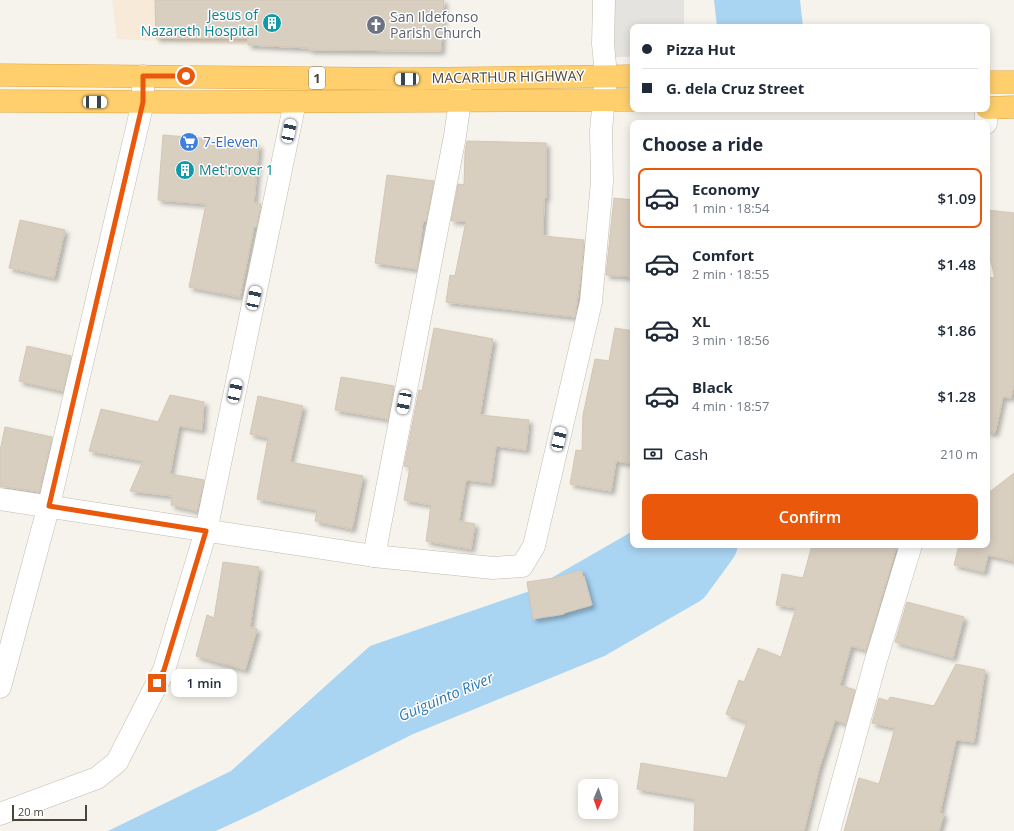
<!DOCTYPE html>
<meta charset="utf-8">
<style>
:root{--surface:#fff;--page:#f6f6f7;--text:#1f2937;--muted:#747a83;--line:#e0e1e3;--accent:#ea580c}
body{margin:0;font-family:"Open Sans",sans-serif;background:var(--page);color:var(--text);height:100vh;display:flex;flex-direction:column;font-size:15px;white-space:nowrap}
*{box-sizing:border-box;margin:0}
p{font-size:13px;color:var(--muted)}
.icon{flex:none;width:22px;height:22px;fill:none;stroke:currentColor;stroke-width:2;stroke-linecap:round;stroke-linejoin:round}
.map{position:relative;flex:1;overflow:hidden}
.drawer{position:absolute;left:630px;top:120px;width:360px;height:428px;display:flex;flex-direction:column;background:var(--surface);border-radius:8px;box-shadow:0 2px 10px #0003}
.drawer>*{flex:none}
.guide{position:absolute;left:630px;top:24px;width:360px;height:88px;border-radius:8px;box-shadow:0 2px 10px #0003;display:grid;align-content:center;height:88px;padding:0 12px;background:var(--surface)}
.needle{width:26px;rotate:182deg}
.buttons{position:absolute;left:578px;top:779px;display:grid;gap:8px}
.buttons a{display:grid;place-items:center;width:40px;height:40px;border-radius:8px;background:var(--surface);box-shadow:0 2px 10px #0003;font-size:20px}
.scale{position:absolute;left:12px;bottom:10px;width:75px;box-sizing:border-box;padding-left:4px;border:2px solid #4b4439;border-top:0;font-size:11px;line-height:14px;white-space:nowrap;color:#4b4439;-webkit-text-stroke:3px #fff;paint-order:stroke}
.end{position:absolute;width:18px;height:18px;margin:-9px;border:5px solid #ea580c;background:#fff;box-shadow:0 0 0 2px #fff}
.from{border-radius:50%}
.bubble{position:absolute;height:28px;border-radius:8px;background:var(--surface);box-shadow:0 2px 10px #0003;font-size:13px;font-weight:600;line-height:28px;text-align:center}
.car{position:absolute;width:12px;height:24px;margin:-12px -6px;border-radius:5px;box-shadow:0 0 3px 1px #0007;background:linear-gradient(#fff 24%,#345 0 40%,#fff 0 76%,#345 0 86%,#fff 0)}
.guide b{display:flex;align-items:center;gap:14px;height:38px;font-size:15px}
.guide b+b{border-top:1px solid var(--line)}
.guide i{width:10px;height:10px;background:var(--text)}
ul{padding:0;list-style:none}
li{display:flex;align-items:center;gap:12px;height:60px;margin:0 8px 6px;padding:0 4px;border:2px solid transparent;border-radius:8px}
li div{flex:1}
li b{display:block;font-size:15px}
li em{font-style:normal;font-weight:600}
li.current{border-color:var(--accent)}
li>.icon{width:36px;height:36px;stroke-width:1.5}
h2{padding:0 12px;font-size:18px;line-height:48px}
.pay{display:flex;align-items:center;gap:10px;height:44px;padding:0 12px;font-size:15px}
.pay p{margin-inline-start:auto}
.cta{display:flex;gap:8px;margin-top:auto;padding:8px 12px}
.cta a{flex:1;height:46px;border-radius:8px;background:var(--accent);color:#fff;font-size:16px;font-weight:600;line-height:46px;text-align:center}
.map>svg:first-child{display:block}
.commercial{fill:#f7ead8}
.parking{fill:#e5e3e0}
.water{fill:#a9d4f2}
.pier{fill:#f6f3ec}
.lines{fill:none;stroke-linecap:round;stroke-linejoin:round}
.river{stroke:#a9d4f2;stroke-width:45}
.building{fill:#d8cfc1;stroke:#d3c7b4;filter:url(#shadow)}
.street-casing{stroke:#c2bbae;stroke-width:23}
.highway-casing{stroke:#e0a43c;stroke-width:23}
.street{stroke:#fff;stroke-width:22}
.highway{stroke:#ffcf6e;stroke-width:22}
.route{stroke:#ea580c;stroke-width:5}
.labels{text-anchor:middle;stroke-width:3;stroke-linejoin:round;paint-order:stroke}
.shield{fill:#fff;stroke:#817c74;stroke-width:1}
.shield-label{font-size:13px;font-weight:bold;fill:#4b4439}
.culture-label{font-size:14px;fill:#0d838f;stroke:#fff;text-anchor:end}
.worship-label{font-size:14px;fill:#5b616d;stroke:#fff;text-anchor:start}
.street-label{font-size:14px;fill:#4b4439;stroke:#fff}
.shop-label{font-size:14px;fill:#366cbe;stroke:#fff;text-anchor:start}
.water-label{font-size:15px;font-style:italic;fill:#2e7ab2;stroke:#fff}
</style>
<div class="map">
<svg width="1014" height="831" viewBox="0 0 1014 831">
<defs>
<filter id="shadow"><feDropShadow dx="3.5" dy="3.5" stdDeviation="2" flood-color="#0004"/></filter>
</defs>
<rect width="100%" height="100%" fill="#f6f3ec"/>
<polygon class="commercial" points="112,0 249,0 248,45 117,39"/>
<polygon class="parking" points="613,0 684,0 684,27 633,27 633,57 614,57"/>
<g class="water">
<polygon points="714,0 800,0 803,27 717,27"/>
<polygon points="633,531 633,545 735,545 723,566 565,635 451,687 316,734 171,831 108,831 231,771 370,646 527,592"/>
</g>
<polygon class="pier" points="724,109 816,109 817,123 725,123"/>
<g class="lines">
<polyline class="river" points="162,831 253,789 403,714 594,636 688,582 715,545"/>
</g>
<g class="building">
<polygon points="155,0 444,0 441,51 309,50 309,48 248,45 248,38 156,38"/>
<polygon points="163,135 211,139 211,142 259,145 254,203 261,204 256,228 254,226 240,297 189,287 206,204 158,200"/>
<polygon points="467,141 546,143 546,198 544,198 543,236 584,240 581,273 575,317 446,302 450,275 455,276 466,221 451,221 458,184 464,185 465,152"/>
<polygon points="387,175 434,181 426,221 423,221 417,269 375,263"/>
<polygon points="614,198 633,200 633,277 606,275"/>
<polygon points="987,210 1014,213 1014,383 1011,398 1003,397 995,433 987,432 987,277 995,278 987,246"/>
<polygon points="20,220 65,230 54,278 9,268"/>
<polygon points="434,328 493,339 480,415 529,420 526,450 496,446 491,483 466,480 459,521 475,524 471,549 426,541 431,505 404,500 410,467 404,466 419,390 422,391"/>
<polygon points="615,328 633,331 633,464 616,461 611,491 570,484 576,450 582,451 583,415 595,359 609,361"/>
<polygon points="27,346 71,356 63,391 19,381"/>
<polygon points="341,377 394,386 388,419 335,410"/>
<polygon points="170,395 204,402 202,430 179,426 170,474 204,480 197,511 171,505 172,496 130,491 143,461 89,451 101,409 158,422"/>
<polygon points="258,396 303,406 290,462 363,476 352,529 315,521 317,510 257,499 268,438 250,434"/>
<polygon points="5,427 52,437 39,492 0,486 0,451"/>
<polygon points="1014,473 1014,561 988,555 984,572 954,565 959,545 987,545 987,494"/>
<polygon points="812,545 897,545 866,650 851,646 840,685 855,690 846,724 835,720 819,769 804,831 694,831 695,799 637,789 641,763 727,778 747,722 726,714 739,680 744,682 758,648 781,657 796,608 776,605 782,574 803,578"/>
<polygon points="223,562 259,567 250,627 257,629 245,670 196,656 207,615 214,618"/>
<polygon points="581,570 583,577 584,576 592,605 564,613 564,614 533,619 527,582 554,578"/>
<polygon points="907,602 964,617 953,658 895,642"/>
<polygon points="956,664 985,670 974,742 956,740 940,813 944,814 939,831 844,831 859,778 879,784 895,728 872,723 879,698 888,701 890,697 934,706"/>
</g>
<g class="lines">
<g class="street-casing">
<g id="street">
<polyline points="986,123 986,109"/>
<polyline points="0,499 374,556 493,568 522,566 534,546 591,302 602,182 601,131 606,75 603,44 604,0"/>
<polyline points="374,556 455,136 460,101 460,81"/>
<polyline points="0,687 49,505 143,102 143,76"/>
<polyline points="0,814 97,778 117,762 164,670 206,531 295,102"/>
<polyline points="829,831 876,660 911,545"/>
</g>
</g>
<g class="highway-casing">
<g id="highway">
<polyline points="0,75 407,79 633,76"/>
<polyline points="987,82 1014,82"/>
<polyline points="0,101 187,102 633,100"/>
<polyline points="987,108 1014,107"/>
</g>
</g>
<use href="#street" class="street"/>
<use href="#highway" class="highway"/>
</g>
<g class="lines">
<polyline class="route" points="157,683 164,670 206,531 49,506 143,102 143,76 186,76"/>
</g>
<defs>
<g id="building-disc" transform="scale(1)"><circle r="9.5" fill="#0f9aa8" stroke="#fff"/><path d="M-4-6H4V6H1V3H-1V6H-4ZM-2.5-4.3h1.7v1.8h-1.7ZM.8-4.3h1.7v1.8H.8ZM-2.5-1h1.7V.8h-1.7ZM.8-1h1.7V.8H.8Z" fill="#fff"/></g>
<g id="church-disc" transform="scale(1)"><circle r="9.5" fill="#6b7280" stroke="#fff"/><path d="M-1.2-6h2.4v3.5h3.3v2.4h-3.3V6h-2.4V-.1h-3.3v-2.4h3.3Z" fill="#fff"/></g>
<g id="supermarket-disc" transform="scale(1)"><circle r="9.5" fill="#3f7fe0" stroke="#fff"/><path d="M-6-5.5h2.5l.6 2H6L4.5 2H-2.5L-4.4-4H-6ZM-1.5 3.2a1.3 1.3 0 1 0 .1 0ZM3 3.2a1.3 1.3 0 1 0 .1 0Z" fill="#fff"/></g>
</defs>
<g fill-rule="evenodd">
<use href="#building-disc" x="272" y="23"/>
<use href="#church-disc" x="376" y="25"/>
<use href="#supermarket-disc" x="189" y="142"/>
<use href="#building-disc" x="185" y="170"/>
</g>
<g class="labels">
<rect class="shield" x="309" y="67" width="16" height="22" rx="3"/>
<g class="shield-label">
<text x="317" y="83">1</text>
</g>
<g class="culture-label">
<text x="258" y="20">Jesus of<tspan x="258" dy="16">Nazareth Hospital</tspan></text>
<text x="199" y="175" text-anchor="start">Met'rover 1</text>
</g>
<g class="worship-label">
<text x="390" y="22">San Ildefonso<tspan x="390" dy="16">Parish Church</tspan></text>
</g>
<g class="street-label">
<text transform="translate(508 77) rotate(-1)" y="5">MACARTHUR HIGHWAY</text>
</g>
<g class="shop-label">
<text x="203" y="147">7-Eleven</text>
</g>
<g class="water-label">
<text transform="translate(446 697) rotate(-23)" y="5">Guiguinto River</text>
</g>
</g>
</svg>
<div class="buttons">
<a><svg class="needle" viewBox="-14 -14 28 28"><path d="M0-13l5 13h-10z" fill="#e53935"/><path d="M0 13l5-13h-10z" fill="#747a83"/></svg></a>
</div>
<div class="scale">20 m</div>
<i class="end from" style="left:186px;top:76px"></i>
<i class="end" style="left:157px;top:683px"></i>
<div class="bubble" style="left:171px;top:669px;width:66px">1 min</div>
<i class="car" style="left:407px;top:79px;rotate:270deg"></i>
<i class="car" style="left:95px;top:102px;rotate:91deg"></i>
<i class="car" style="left:289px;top:131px;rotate:12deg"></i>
<i class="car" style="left:254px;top:298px;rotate:12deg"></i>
<i class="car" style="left:235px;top:391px;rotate:12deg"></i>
<i class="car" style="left:404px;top:402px;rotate:191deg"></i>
<i class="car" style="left:559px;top:439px;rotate:13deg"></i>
<div class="guide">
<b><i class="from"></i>Pizza Hut</b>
<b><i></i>G. dela Cruz Street</b>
</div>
<section class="drawer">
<h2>Choose a ride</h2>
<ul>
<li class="current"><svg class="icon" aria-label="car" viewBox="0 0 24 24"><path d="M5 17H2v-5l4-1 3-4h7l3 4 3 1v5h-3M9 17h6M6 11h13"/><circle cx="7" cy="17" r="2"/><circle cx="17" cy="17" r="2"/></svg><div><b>Economy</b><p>1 min · 18:54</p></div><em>$1.09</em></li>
<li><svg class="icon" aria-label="car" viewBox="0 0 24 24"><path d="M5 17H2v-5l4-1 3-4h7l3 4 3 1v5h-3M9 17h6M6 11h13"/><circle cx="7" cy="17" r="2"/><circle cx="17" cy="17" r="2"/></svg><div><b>Comfort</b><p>2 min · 18:55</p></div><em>$1.48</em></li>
<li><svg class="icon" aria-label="car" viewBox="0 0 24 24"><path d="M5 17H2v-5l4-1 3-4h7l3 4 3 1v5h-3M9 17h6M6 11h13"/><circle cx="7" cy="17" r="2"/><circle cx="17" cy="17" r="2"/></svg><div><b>XL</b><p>3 min · 18:56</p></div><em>$1.86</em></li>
<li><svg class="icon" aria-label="car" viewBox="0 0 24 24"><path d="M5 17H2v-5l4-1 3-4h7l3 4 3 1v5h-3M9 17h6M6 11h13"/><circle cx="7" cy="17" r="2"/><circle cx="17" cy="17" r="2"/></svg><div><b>Black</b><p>4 min · 18:57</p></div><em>$1.28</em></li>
</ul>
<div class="pay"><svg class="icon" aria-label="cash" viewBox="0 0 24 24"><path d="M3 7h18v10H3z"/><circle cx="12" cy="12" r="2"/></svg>Cash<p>210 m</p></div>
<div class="cta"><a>Confirm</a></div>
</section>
</div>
